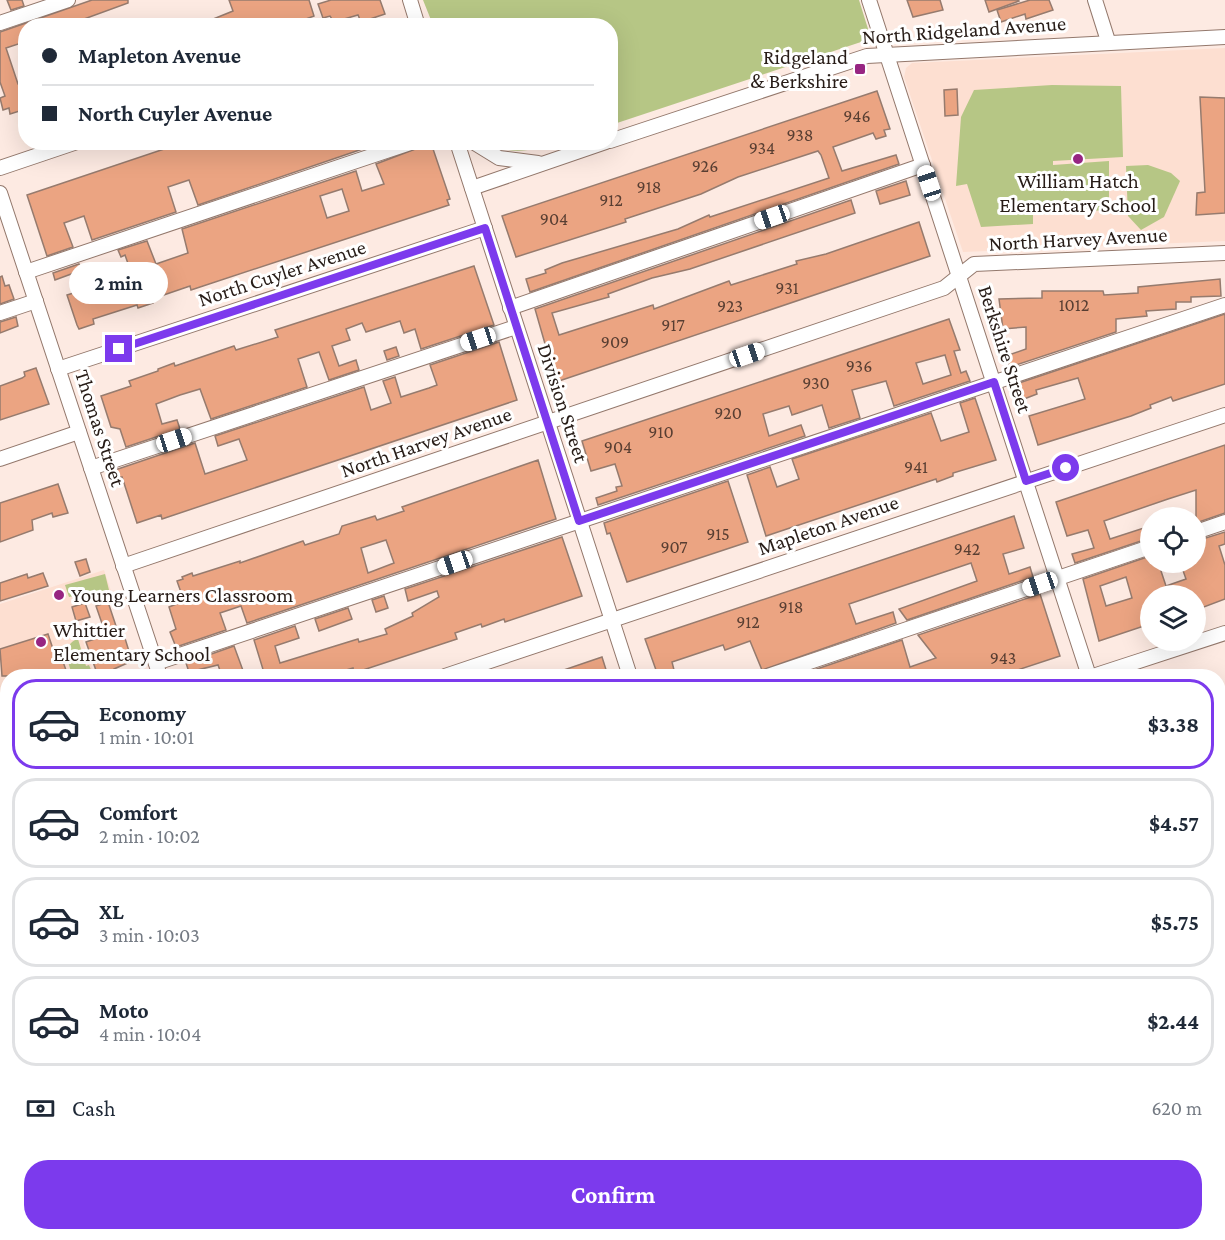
<!DOCTYPE html>
<meta charset="utf-8">
<style>
:root{--surface:#fff;--page:#f2f2f3;--text:#1f2937;--muted:#747a83;--line:#e0e1e3;--accent:#7c3aed}
body{margin:0;font-family:"Crimson Pro",serif;background:var(--page);color:var(--text);height:100vh;display:flex;flex-direction:column;font-size:22px;white-space:nowrap}
*{box-sizing:border-box;margin:0}
p{font-size:20px;color:var(--muted)}
.icon{flex:none;width:33px;height:33px;fill:none;stroke:currentColor;stroke-width:2;stroke-linecap:round;stroke-linejoin:round}
.map{position:relative;flex:1;overflow:hidden}
.side{position:absolute;left:0px;top:669px;width:1226px;height:572px;display:flex;flex-direction:column;background:var(--surface);border-radius:24px 24px 0 0;box-shadow:0 6px 24px #0002}
.side>*{flex:none}
.hud{position:absolute;left:18px;top:18px;width:600px;height:132px;border-radius:24px;box-shadow:0 6px 24px #0002;display:grid;align-content:center;height:132px;padding:0 24px;background:var(--surface)}
.fabs{position:absolute;left:1140px;top:507px;display:grid;gap:12px}
.fabs a{display:grid;place-items:center;width:66px;height:66px;border-radius:50%;background:var(--surface);box-shadow:0 6px 24px #0002;font-size:30px}
.end{position:absolute;width:27px;height:27px;margin:-14px;border:8px solid #7c3aed;background:#fff;box-shadow:0 0 0 3px #fff}
.from{border-radius:50%}
.bubble{position:absolute;height:42px;border-radius:21px;background:var(--surface);box-shadow:0 6px 24px #0002;font-size:20px;font-weight:700;line-height:42px;text-align:center}
.car{position:absolute;width:18px;height:36px;margin:-18px -9px;border-radius:8px;box-shadow:0 0 4px 2px #0007;background:linear-gradient(#fff 24%,#345 0 40%,#fff 0 76%,#345 0 86%,#fff 0)}
.hud b{display:flex;align-items:center;gap:21px;height:57px;font-size:22px}
.hud b+b{border-top:2px solid var(--line)}
.hud i{width:15px;height:15px;background:var(--text)}
ul{padding:10px 0 0;list-style:none}
li{display:flex;align-items:center;gap:18px;height:90px;margin:0 12px 9px;padding:0 12px;border:3px solid var(--line);border-radius:24px}
li div{flex:1}
li b{display:block;font-size:22px}
li em{font-style:normal;font-weight:700}
li.selected{border-color:var(--accent)}
li>.icon{width:54px;height:54px;stroke-width:1.5}
.pay{display:flex;align-items:center;gap:15px;height:66px;padding:0 24px;font-size:22px}
.pay p{margin-inline-start:auto}
.button{display:flex;gap:12px;margin-top:auto;padding:12px 24px}
.button a{flex:1;height:69px;border-radius:24px;background:var(--accent);color:#fff;font-size:24px;font-weight:700;line-height:69px;text-align:center}
.map>svg:first-child{display:block}
.built{fill:#fddfd1}
.green{fill:#b6c685}
.building{fill:#eba482;stroke:#967b6e;stroke-width:1.5;fill-rule:evenodd}
.lines{fill:none;stroke-linecap:round;stroke-linejoin:round}
.minor-casing{stroke:#93786c;stroke-width:16}
.minor{stroke:#fff;stroke-width:14}
.route{stroke:#7c3aed;stroke-width:8}
.poi-dot{fill:#972582;stroke:#fff;stroke-width:2}
.labels{text-anchor:middle;stroke-width:6;stroke-linejoin:round;paint-order:stroke}
.number-label{font-size:18px;fill:#583e32}
.street-label{font-size:21px;fill:#271c17;stroke:#fff}
.poi-label{font-size:21px;fill:#271c17;stroke:#fff;text-anchor:start}
</style>
<div class="map">
<svg width="1225" height="1240" viewBox="0 0 1225 1240">
<rect width="100%" height="100%" fill="#fdeae2"/>
<g class="built">
<polygon points="1225,48 1225,241 963,252 904,77 906,68 912,63"/>
<polygon points="104,570 112,594 71,607 95,676 8,676 7,721 0,724 0,604"/>
</g>
<g class="green">
<polygon points="423,0 859,0 869,32 861,42 611,125 610,26 433,25"/>
<polygon points="1052,85 1121,86 1123,157 1053,161 1053,165 1109,161 1109,210 1033,214 1033,224 981,227 967,184 956,186 961,117 974,90"/>
<path d="M488 143H558C536 150 509 156 488 143Z"/>
<polygon points="1148,165 1171,173 1180,181 1164,217 1141,230 1128,216 1126,166"/>
<polygon points="105,574 109,590 69,597 65,585"/>
<path d="M78 639 86 666 89 665 92 672 87 676H73C68 664 61 644 78 639Z"/>
</g>
<g class="building">
<polygon points="7,0 22,0 24,6 11,10"/>
<polygon points="92,0 128,0 128,3 65,26 26,26 26,48 21,43 6,48 18,84 26,85 26,109 10,114 9,108 3,110 0,98 5,96 0,82 0,32"/>
<polygon points="229,0 309,0 314,16 295,23 295,26 196,26 233,11"/>
<polygon points="331,0 380,0 385,14 361,22 358,15 334,22 330,16 323,18 318,4"/>
<polygon points="907,0 940,0 943,10 913,17"/>
<polygon points="985,0 1018,0 1019,1 989,12"/>
<polygon points="1030,0 1049,0 1053,10 1026,19 1025,14 1001,22 997,10"/>
<polygon points="957,89 958,115 945,116 944,90"/>
<polygon points="877,91 890,129 884,130 886,136 876,139 873,133 833,147 842,171 896,155 899,164 530,292 526,279 546,273 545,270 562,263 678,229 709,215 710,217 829,178 821,155 818,151 738,177 701,194 625,219 626,222 516,257 502,216"/>
<polygon points="1200,97 1225,98 1225,213 1196,215 1197,193 1205,192"/>
<polygon points="185,142 341,142 342,147 355,142 383,142 198,205 189,180 168,187 176,212 92,240 84,216 64,223 73,247 47,256 27,195"/>
<path d="M431 143 450 199 447 200 449 205 191 290 190 286 152 299 153 303 138 308 137 305 93 319 94 324 79 329 77 325 67 295 80 291 82 299 92 296 94 301 109 295 105 283 132 275 125 255 121 257 118 250 147 241 156 264 188 253 182 229 356 171 362 191 384 184 376 164ZM342 189 349 211 327 218 320 196Z"/>
<polygon points="906,181 910,195 880,204 876,191"/>
<polygon points="851,200 855,213 690,269 652,278 608,294 609,297 552,313 559,335 653,305 654,309 729,281 731,285 797,264 796,261 826,254 919,222 930,256 556,382 535,309"/>
<polygon points="79,264 82,270 55,280 53,273"/>
<polygon points="474,266 494,325 421,349 415,329 404,333 400,321 366,332 362,323 346,329 350,340 332,346 339,366 356,360 359,370 329,380 319,352 298,359 307,387 211,419 200,389 180,395 156,404 162,424 177,420 180,429 126,447 120,429 111,427 101,396 131,386 129,381 158,371 158,369 174,363 175,366 234,346 236,350 278,337 275,330"/>
<polygon points="2,276 5,286 9,285 14,299 0,304 0,277"/>
<polygon points="1220,279 1221,296 1191,297 1191,302 1176,302 1176,309 1146,311 1147,316 1116,319 1116,332 1010,367 1006,356 1026,349 1026,327 1003,329 999,299 1042,298 1042,291 1103,291 1104,295 1138,293 1138,287"/>
<polygon points="1225,314 1225,384 1173,401 1171,397 1150,405 1151,408 1131,416 1038,445 1029,416 1085,399 1078,378 1036,390 1037,394 1024,399 1016,384"/>
<polygon points="16,317 18,326 0,333 0,322"/>
<path d="M949 319 960 350 954 351 961 373 966 371 970 381 894 406 886 381 852 390 860 418 829 428 822 405 792 415 789 406 763 414 769 436 801 425 805 436 598 505 596 498 617 491 616 487 622 486 615 464 591 471 582 441ZM945 355 951 375 923 384 916 363Z"/>
<polygon points="499,342 517,400 162,519 161,515 137,523 122,477 118,478 115,470 195,443 205,474 247,460 239,439 218,446 215,436 364,387 371,410 391,403 383,381 395,377 401,397 429,388 437,385 430,365"/>
<polygon points="396,347 399,356 387,360 384,351"/>
<polygon points="36,368 49,404 0,420 0,386 22,378 25,376 24,372"/>
<polygon points="975,398 996,460 953,473 953,476 937,482 936,479 766,536 747,475 770,467 777,487 799,479 792,459 931,413 941,441 969,432 960,403"/>
<polygon points="1225,445 1225,513 1196,523 1196,490 1168,499 1104,521 1110,539 1150,526 1150,538 1075,563 1072,554 1094,548 1088,530 1067,536 1056,502"/>
<path d="M538 460 556 519 247 623 241 606 220 613 226 630 176 647 170 632 176 629 169 607 184 601 177 581 183 579 182 577 192 573 193 576 240 561V563L303 541 305 545 339 534 342 526 375 516 377 520 404 511 402 507ZM386 540 394 563 368 573 361 548Z"/>
<polygon points="728,481 748,542 627,582 610,533 607,534 604,523"/>
<polygon points="58,484 68,513 53,517 52,513 32,520 33,530 0,542 0,503"/>
<polygon points="1014,516 1024,548 1003,554 1009,574 1030,567 1033,577 907,620 899,609 977,581 971,563 849,604 856,624 893,612 896,623 762,670 750,641 725,650 723,645 672,662 674,670 660,674 658,670 656,670 645,639"/>
<path d="M1225 532V544L1219 546 1225 565V599L1196 610V596H1150V624L1099 641 1083 579 1150 556V562H1158L1166 586 1186 579 1180 562H1196V541ZM1126 577 1132 598 1106 606 1100 586Z"/>
<polygon points="562,537 582,596 505,622 504,619 482,627 481,624 455,633 457,639 354,673 353,668 326,676 265,676 254,640 295,626 299,638 275,646 280,663 358,639 359,642 387,634 385,629 413,616 412,613 439,597 437,591 408,601 405,589"/>
<polygon points="86,559 90,572 80,576 75,562"/>
<polygon points="43,573 48,586 0,601 0,583 27,574 28,578"/>
<polygon points="1040,594 1060,656 999,676 809,676 808,672 902,640 910,667 936,658 918,635"/>
<polygon points="384,596 388,608 376,612 372,600"/>
<polygon points="108,602 118,632 121,631 124,635 132,661 114,669 115,672 98,676 86,642 106,635 96,606"/>
<polygon points="85,603 90,617 76,621 72,607"/>
<polygon points="348,608 352,619 319,631 315,619"/>
<polygon points="48,634 54,652 59,650 68,676 2,676 0,649"/>
<polygon points="234,646 245,676 222,676 218,665 189,672 186,663"/>
<polygon points="602,657 608,676 549,676 549,675"/>
</g>
<g class="lines">
<g class="minor-casing">
<g id="minor">
<polyline points="410,0 418,26"/>
<polyline points="869,0 1089,676"/>
<polyline points="1095,0 1108,41"/>
<polyline points="0,23 68,0"/>
<polyline points="610,141 867,56 1225,37"/>
<polyline points="457,142 630,676"/>
<polyline points="473,142 499,158 538,163"/>
<polyline points="0,168 77,142"/>
<polyline points="472,188 606,142"/>
<polyline points="0,193 160,676"/>
<polyline points="26,272 413,142"/>
<polyline points="510,308 923,165"/>
<polyline points="0,313 36,301"/>
<polyline points="58,369 485,228"/>
<polyline points="0,459 79,432"/>
<polyline points="91,468 516,327"/>
<polyline points="1196,532 1225,522"/>
<polyline points="123,566 944,288 974,264 1225,253"/>
<polyline points="156,663 1225,305"/>
<polyline points="445,676 1225,415"/>
<polyline points="768,676 1150,547"/>
<polyline points="1093,676 1225,633"/>
<polyline points="1218,744 1225,742"/>
<polyline points="0,751 8,749"/>
<polyline points="1218,854 1225,852"/>
<polyline points="0,897 8,895"/>
<polyline points="1218,961 1225,959"/>
<polyline points="0,1043 8,1040"/>
<polyline points="1218,1072 1225,1094"/>
<polyline points="0,1149 8,1147"/>
<polyline points="1218,1179 1225,1176"/>
<polyline points="810,1233 812,1240"/>
<polyline points="58,1240 79,1233"/>
<polyline points="386,1240 407,1233"/>
<polyline points="715,1240 736,1233"/>
<polyline points="1039,1240 1060,1233"/>
</g>
</g>
<use href="#minor" class="minor"/>
</g>
<g class="lines">
<polyline class="route" points="119,349 485,228 579,521 994,382 1026,481 1066,468"/>
</g>
<g class="poi-dot">
<rect x="854" y="63" width="12" height="12" rx="3"/>
<circle cx="1078" cy="159" r="6"/>
<circle cx="59" cy="595" r="6"/>
<circle cx="41" cy="642" r="6"/>
</g>
<g class="labels">
<g class="number-label">
<text x="857" y="122">946</text>
<text x="800" y="141">938</text>
<text x="762" y="154">934</text>
<text x="705" y="172">926</text>
<text x="649" y="193">918</text>
<text x="611" y="206">912</text>
<text x="554" y="225">904</text>
<text x="787" y="294">931</text>
<text x="1074" y="311">1012</text>
<text x="730" y="312">923</text>
<text x="673" y="331">917</text>
<text x="615" y="348">909</text>
<text x="859" y="372">936</text>
<text x="816" y="389">930</text>
<text x="728" y="419">920</text>
<text x="661" y="438">910</text>
<text x="618" y="453">904</text>
<text x="916" y="473">941</text>
<text x="718" y="540">915</text>
<text x="674" y="553">907</text>
<text x="967" y="555">942</text>
<text x="791" y="613">918</text>
<text x="748" y="628">912</text>
<text x="1003" y="664">943</text>
</g>
<g class="street-label">
<text transform="translate(964 30) rotate(-4)" y="7">North Ridgeland Avenue</text>
<text transform="translate(1078 239) rotate(-3)" y="7">North Harvey Avenue</text>
<text transform="translate(282 273) rotate(-18)" y="7">North Cuyler Avenue</text>
<text transform="translate(1005 349) rotate(72)" y="7">Berkshire Street</text>
<text transform="translate(563 403) rotate(72)" y="7">Division Street</text>
<text transform="translate(100 428) rotate(72)" y="7">Thomas Street</text>
<text transform="translate(426 442) rotate(-19)" y="7">North Harvey Avenue</text>
<text transform="translate(828 525) rotate(-19)" y="7">Mapleton Avenue</text>
</g>
<g class="poi-label">
<text x="848" y="64" text-anchor="end">Ridgeland<tspan x="848" dy="24">&amp; Berkshire</tspan></text>
<text x="1078" y="188" text-anchor="middle">William Hatch<tspan x="1078" dy="24">Elementary School</tspan></text>
<text x="71" y="602">Young Learners Classroom</text>
<text x="53" y="637">Whittier<tspan x="53" dy="24">Elementary School</tspan></text>
</g>
</g>
</svg>
<div class="fabs">
<a><svg class="icon" aria-label="locate" viewBox="0 0 24 24"><circle cx="12" cy="12" r="6"/><path d="M12 2v4M12 18v4M2 12h4M18 12h4"/></svg></a>
<a><svg class="icon" aria-label="layers" viewBox="0 0 24 24"><path d="M12 4l9 5-9 5-9-5zM3 14l9 5 9-5"/></svg></a>
</div>
<i class="end from" style="left:1066px;top:468px"></i>
<i class="end" style="left:119px;top:349px"></i>
<div class="bubble" style="left:69px;top:262px;width:99px">2 min</div>
<i class="car" style="left:929px;top:183px;rotate:342deg"></i>
<i class="car" style="left:772px;top:217px;rotate:251deg"></i>
<i class="car" style="left:478px;top:339px;rotate:252deg"></i>
<i class="car" style="left:747px;top:355px;rotate:71deg"></i>
<i class="car" style="left:174px;top:440px;rotate:72deg"></i>
<i class="car" style="left:455px;top:563px;rotate:251deg"></i>
<i class="car" style="left:1040px;top:584px;rotate:251deg"></i>
<div class="hud">
<b><i class="from"></i>Mapleton Avenue</b>
<b><i></i>North Cuyler Avenue</b>
</div>
<section class="side">
<ul>
<li class="selected"><svg class="icon" aria-label="car" viewBox="0 0 24 24"><path d="M5 17H2v-5l4-1 3-4h7l3 4 3 1v5h-3M9 17h6M6 11h13"/><circle cx="7" cy="17" r="2"/><circle cx="17" cy="17" r="2"/></svg><div><b>Economy</b><p>1 min · 10:01</p></div><em>$3.38</em></li>
<li><svg class="icon" aria-label="car" viewBox="0 0 24 24"><path d="M5 17H2v-5l4-1 3-4h7l3 4 3 1v5h-3M9 17h6M6 11h13"/><circle cx="7" cy="17" r="2"/><circle cx="17" cy="17" r="2"/></svg><div><b>Comfort</b><p>2 min · 10:02</p></div><em>$4.57</em></li>
<li><svg class="icon" aria-label="car" viewBox="0 0 24 24"><path d="M5 17H2v-5l4-1 3-4h7l3 4 3 1v5h-3M9 17h6M6 11h13"/><circle cx="7" cy="17" r="2"/><circle cx="17" cy="17" r="2"/></svg><div><b>XL</b><p>3 min · 10:03</p></div><em>$5.75</em></li>
<li><svg class="icon" aria-label="car" viewBox="0 0 24 24"><path d="M5 17H2v-5l4-1 3-4h7l3 4 3 1v5h-3M9 17h6M6 11h13"/><circle cx="7" cy="17" r="2"/><circle cx="17" cy="17" r="2"/></svg><div><b>Moto</b><p>4 min · 10:04</p></div><em>$2.44</em></li>
</ul>
<div class="pay"><svg class="icon" aria-label="cash" viewBox="0 0 24 24"><path d="M3 7h18v10H3z"/><circle cx="12" cy="12" r="2"/></svg>Cash<p>620 m</p></div>
<div class="button"><a>Confirm</a></div>
</section>
</div>
